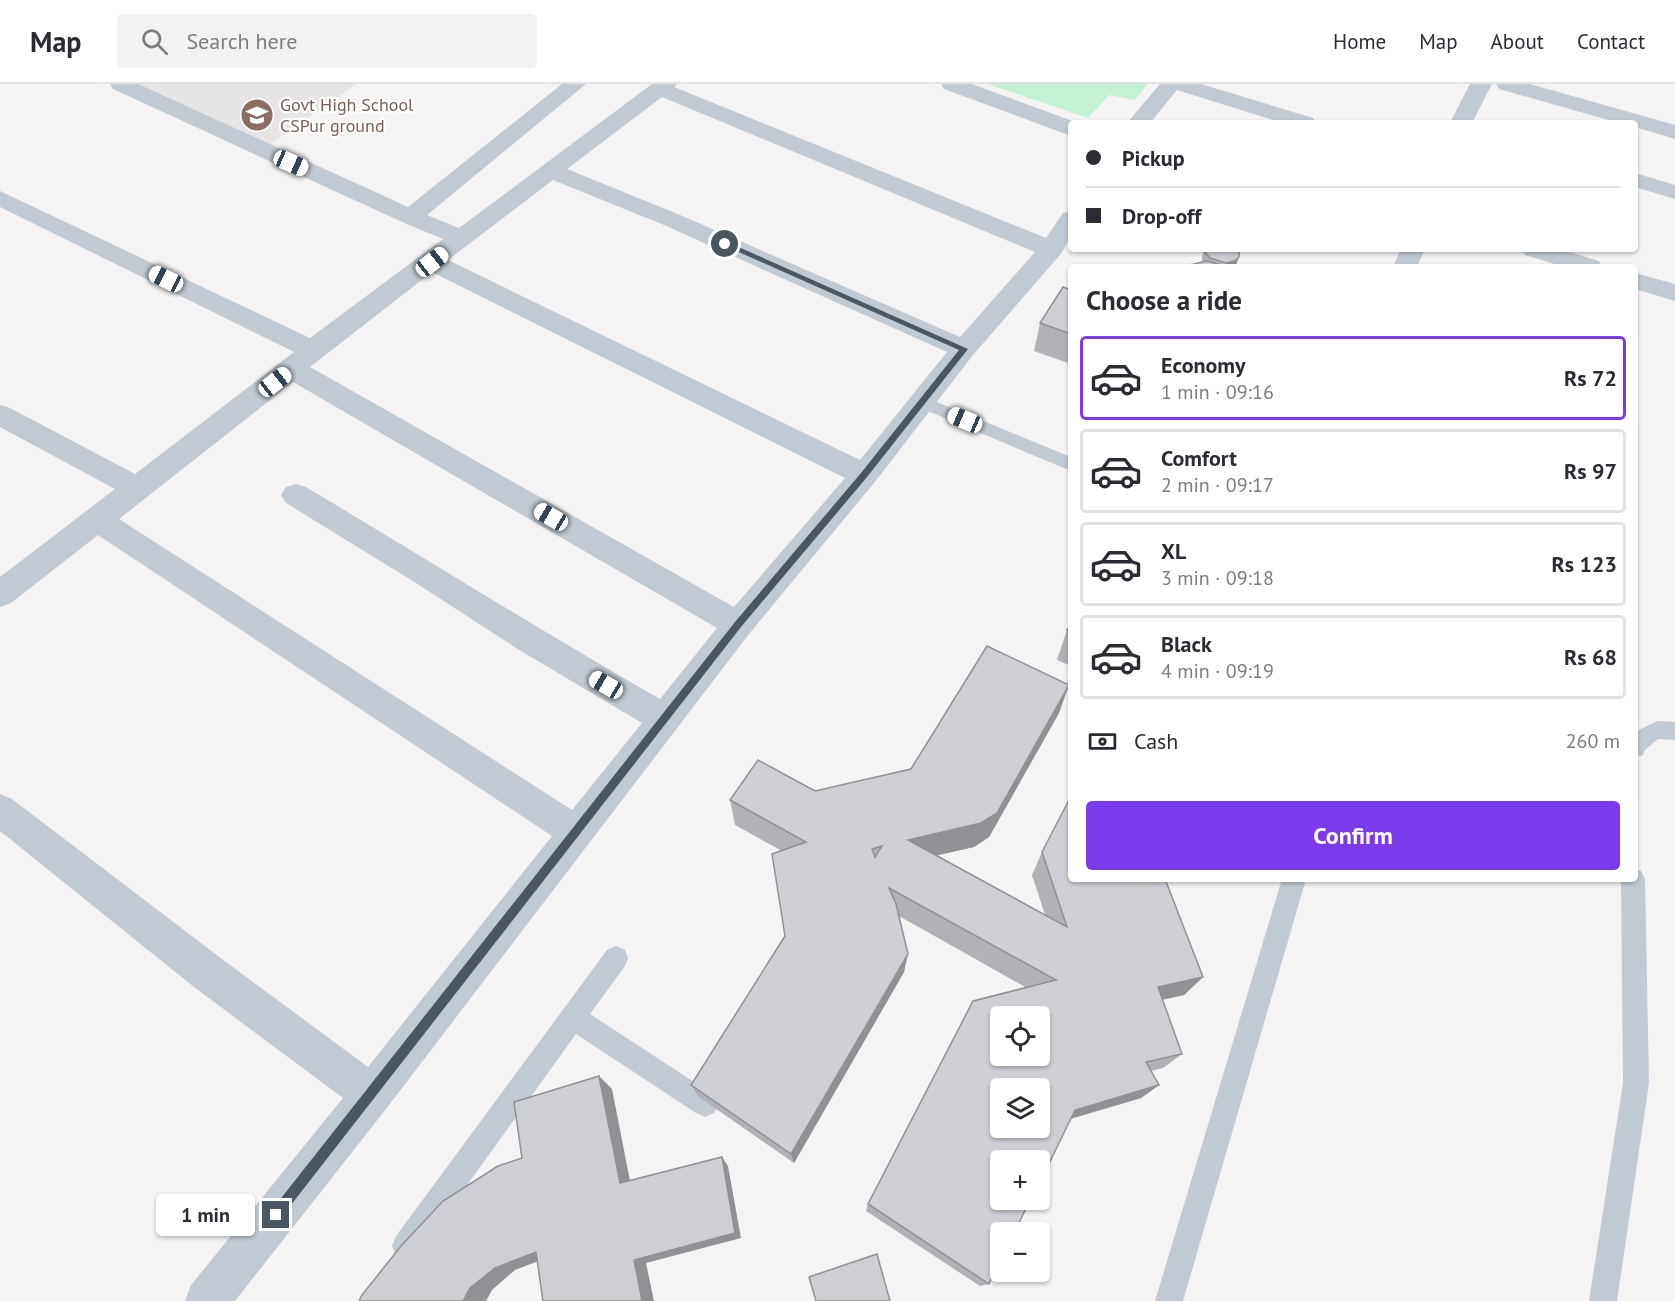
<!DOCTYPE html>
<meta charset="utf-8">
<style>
:root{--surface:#fff;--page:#f2f2f3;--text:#2b2b33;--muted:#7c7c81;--line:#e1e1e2;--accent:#7c3aed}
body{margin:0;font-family:"PT Sans",sans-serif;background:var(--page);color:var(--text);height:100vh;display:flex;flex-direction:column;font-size:22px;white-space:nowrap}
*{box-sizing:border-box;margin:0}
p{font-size:20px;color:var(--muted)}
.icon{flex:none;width:33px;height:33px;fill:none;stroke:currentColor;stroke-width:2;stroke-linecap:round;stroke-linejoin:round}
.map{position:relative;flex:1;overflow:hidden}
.details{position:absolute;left:1068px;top:180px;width:570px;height:618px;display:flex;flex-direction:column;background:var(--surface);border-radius:6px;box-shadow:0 2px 4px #0004}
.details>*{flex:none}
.banner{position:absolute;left:1068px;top:36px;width:570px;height:132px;border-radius:6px;box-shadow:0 2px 4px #0004;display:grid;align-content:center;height:132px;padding:0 18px;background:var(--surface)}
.tools{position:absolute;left:990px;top:922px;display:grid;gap:12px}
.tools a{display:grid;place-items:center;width:60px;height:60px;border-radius:6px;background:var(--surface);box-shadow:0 2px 4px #0004;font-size:30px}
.end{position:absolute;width:27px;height:27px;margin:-14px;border:8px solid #4a5661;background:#fff;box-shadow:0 0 0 3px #fff}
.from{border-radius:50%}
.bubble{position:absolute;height:42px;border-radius:6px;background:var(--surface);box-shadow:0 2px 4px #0004;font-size:20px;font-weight:800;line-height:42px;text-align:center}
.car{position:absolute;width:18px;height:36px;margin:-18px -9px;border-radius:8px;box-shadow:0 0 4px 2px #0007;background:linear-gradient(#fff 24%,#345 0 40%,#fff 0 76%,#345 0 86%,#fff 0)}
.banner b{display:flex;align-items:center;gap:21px;height:57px;font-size:22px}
.banner b+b{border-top:2px solid var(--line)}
.banner i{width:15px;height:15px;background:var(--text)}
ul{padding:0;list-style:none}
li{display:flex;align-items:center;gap:18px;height:84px;margin:0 12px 9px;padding:0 6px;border:3px solid var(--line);border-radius:6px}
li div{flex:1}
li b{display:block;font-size:22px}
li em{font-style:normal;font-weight:800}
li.active{border-color:var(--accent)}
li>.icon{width:54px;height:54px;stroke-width:1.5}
h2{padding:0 18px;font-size:27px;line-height:72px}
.pay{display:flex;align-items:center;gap:15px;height:66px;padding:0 18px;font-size:22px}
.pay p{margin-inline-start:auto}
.action{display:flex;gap:12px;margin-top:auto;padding:12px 18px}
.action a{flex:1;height:69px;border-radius:6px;background:var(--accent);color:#fff;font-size:24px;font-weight:800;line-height:69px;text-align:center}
header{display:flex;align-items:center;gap:36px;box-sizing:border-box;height:84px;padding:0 30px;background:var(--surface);border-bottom:2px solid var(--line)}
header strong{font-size:28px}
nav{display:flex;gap:33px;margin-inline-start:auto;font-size:21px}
.search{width:420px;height:54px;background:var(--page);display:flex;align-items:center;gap:15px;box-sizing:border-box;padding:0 21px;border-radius:6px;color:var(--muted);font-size:22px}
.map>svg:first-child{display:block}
.education{fill:#e6e4e5}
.green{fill:#c3f1d5}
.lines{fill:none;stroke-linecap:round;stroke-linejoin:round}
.lane{fill:#c1cad2;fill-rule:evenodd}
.street{fill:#c1cad2;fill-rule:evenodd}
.wall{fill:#b0b2b7}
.shaded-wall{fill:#909195}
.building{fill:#cdcfd5;stroke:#909195;stroke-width:1.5;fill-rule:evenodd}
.route{fill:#4a5661}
.labels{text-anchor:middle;stroke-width:4.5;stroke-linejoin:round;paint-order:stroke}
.far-education-label{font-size:18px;fill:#785e54;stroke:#fff;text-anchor:start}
</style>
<header>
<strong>Map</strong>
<div class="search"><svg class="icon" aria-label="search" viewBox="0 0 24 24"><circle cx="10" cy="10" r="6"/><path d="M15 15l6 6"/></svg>Search here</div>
<nav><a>Home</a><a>Map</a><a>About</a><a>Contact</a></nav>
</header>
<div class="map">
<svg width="1675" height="1217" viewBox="0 0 1675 1217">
<rect width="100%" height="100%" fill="#f5f3f3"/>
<polygon class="education" points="135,0 356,0 268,62"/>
<polygon class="green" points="988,0 1147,0 1135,16 1109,11 1088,34"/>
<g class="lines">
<g class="lane">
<polygon points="922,312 1071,373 1071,387 916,322 913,318 916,314"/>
<polygon points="1657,637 1675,638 1675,656 1658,655 1645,666 1643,671 1635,674 1635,648"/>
<polygon points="1635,785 1641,787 1645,795 1649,999 1617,1217 1589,1217 1623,999 1621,795 1635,795"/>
<polygon points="1282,795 1306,795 1183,1217 1155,1217"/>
<polygon points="616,862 625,866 628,874 625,882 590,930 714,1011 718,1020 714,1029 705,1033 696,1029 576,950 416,1172 406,1176 396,1172 392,1162 396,1152 607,866"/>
</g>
<g class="street">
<path d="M110 0H138L408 123 562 0H586L427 131 459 144 652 0H677L674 3 1046 154 1063 129 1071 127V153L1060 171 973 271 874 399 749 550 386 1025 235 1217H185L191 1201 343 1014 194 903 0 747V710L12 715 222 875 368 983 552 752 98 451 11 519 0 523V493L115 405 0 343V321L10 324 135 390 294 268 0 123V107L310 254 443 155 402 138 113 5ZM662 13 1035 168 960 253 680 131 567 85ZM553 96 664 141 947 268 860 376 448 176ZM432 188 845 394 734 523 310 283ZM293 298 717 544 660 615C541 547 425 474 306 403L296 400 286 403 281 411 286 419 416 499 516 564 642 639 572 726 119 435Z"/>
<polygon points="941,0 972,0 1078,39 1071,39 1071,51 1063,49 944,5"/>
<polygon points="1160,0 1201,0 1313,34 1316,39 1282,39 1177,6 1150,39 1127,39"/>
<polygon points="1470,0 1492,0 1472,39 1450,39"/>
<polygon points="1496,0 1530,0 1675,41 1675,55 1635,43 1635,39 1619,39 1499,5"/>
<polygon points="1635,89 1675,101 1675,115 1635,103"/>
<polygon points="1401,165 1425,165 1417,183 1393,183"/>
<polygon points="1522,165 1560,165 1599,177 1602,183 1564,183 1525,171"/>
<polygon points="1635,189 1675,200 1675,217 1635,205"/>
</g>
</g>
<g class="wall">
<polygon points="1204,165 1237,165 1239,173 1235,182 1183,183 1202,178 1202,173"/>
<polygon points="1071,206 1071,280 1034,267 1040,239"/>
<polygon points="1071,540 1071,582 1057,576 1067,546"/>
<polygon points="1059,629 989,753 974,763 936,771 1045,831 1032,791 1042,768 1203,893 1184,911 1162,916 1182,970 1163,984 1151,987 1159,1001 1141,1014 1071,1035 989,1200 980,1202 866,1127 868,1120 1027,904 899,832 904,888 794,1079 699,1013 691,1001 785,852 782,767 735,741 730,716 815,707 911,685"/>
</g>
<g class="shaded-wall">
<polygon points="1239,173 1235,183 1225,183 1226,179"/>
<polygon points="1069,601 1059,629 989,753 974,763 904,779 908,756"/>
<polygon points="908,870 904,888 794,1079 791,1070"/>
<polygon points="1203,893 1184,911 1141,920 1158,903"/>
<polygon points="599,992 612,1005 632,1107 620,1099"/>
<polygon points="1159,1001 1141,1014 1062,1037 1075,1026"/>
<polygon points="722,1073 728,1082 741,1154 646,1179 654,1217 642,1217 634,1176"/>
<polygon points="536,1168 554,1171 515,1186 492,1206 486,1217 463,1217 470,1204 495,1184"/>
</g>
<g class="building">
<polygon points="1205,165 1237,165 1239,167 1239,173 1234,177 1226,179 1210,174 1205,168"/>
<polygon points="1207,177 1228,183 1183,183 1185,182"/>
<polygon points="1063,203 1071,206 1071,250 1040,239"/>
<polygon points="1071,540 1071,548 1067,546"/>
<path d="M987 562 1069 601 997 729 981 739 908 756 1067 843 1042 768 1071 712V795H1165L1203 893 1158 903 1182 970 1146 978 1159 1001 1075 1026 1040 1098V1077H1000V1116H1030L1014 1149H1000V1176L989 1200 868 1120 973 917 1056 896 889 804 896 820 908 870 791 1070 691 1001 785 852 772 770 806 758 730 716 758 676 815 707 911 685ZM882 762 875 773 872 765ZM1000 933H1040V972H1000ZM1000 1005H1040V1044H1000Z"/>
<polygon points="599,992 620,1099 722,1073 735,1149 634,1176 642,1217 543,1217 536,1168 495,1184 470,1204 463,1217 359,1217 362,1211 401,1162 443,1117 498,1082 522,1074 514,1018"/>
<polygon points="877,1170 890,1217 816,1217 809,1193"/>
</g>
<polygon class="route" points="725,157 968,265 867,393 741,543 280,1135 276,1137 271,1135 269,1131 271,1127 735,538 861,389 959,266 723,161"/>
<defs>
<g id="school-disc" transform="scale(1.725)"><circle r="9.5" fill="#8d6e63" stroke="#fff"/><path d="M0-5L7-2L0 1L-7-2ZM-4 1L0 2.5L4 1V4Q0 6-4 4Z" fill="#fff"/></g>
</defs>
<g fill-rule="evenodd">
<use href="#school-disc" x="257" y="31"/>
</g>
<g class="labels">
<g class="far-education-label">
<text x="280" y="27">Govt High School<tspan x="280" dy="21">CSPur ground</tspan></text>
</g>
</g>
</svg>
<div class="tools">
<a><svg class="icon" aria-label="locate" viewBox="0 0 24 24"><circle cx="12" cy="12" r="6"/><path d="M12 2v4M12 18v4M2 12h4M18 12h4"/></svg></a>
<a><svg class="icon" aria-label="layers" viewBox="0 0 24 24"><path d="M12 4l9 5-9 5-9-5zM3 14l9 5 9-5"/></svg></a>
<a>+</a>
<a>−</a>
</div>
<i class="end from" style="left:725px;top:160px"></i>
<i class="end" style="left:276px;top:1131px"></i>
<div class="bubble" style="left:156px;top:1110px;width:99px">1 min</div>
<i class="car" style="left:291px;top:79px;rotate:114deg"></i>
<i class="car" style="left:432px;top:178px;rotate:52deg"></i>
<i class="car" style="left:166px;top:195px;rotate:296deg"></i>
<i class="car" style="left:275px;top:298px;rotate:52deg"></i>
<i class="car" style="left:965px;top:336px;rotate:293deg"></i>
<i class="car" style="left:551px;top:433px;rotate:300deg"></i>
<i class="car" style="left:606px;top:601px;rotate:300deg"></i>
<div class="banner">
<b><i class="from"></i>Pickup</b>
<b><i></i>Drop-off</b>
</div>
<section class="details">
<h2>Choose a ride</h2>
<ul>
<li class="active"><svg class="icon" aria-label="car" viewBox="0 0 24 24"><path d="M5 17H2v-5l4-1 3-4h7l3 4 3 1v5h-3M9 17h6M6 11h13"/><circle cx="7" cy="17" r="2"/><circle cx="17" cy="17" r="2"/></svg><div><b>Economy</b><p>1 min · 09:16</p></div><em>Rs 72</em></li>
<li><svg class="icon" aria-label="car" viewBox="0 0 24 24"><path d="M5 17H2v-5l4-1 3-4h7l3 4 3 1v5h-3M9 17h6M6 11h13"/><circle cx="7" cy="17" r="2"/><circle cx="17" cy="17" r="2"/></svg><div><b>Comfort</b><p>2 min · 09:17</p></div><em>Rs 97</em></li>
<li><svg class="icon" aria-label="car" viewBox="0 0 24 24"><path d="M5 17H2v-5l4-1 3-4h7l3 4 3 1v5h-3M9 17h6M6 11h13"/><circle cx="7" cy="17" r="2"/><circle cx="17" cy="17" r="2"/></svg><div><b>XL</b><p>3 min · 09:18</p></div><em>Rs 123</em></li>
<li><svg class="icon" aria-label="car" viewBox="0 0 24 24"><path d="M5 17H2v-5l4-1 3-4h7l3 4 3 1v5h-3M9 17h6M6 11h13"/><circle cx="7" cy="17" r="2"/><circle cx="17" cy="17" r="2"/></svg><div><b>Black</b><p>4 min · 09:19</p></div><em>Rs 68</em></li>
</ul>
<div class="pay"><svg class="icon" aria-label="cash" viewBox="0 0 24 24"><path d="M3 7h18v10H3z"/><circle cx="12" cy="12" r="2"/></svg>Cash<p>260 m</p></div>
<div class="action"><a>Confirm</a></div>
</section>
</div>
